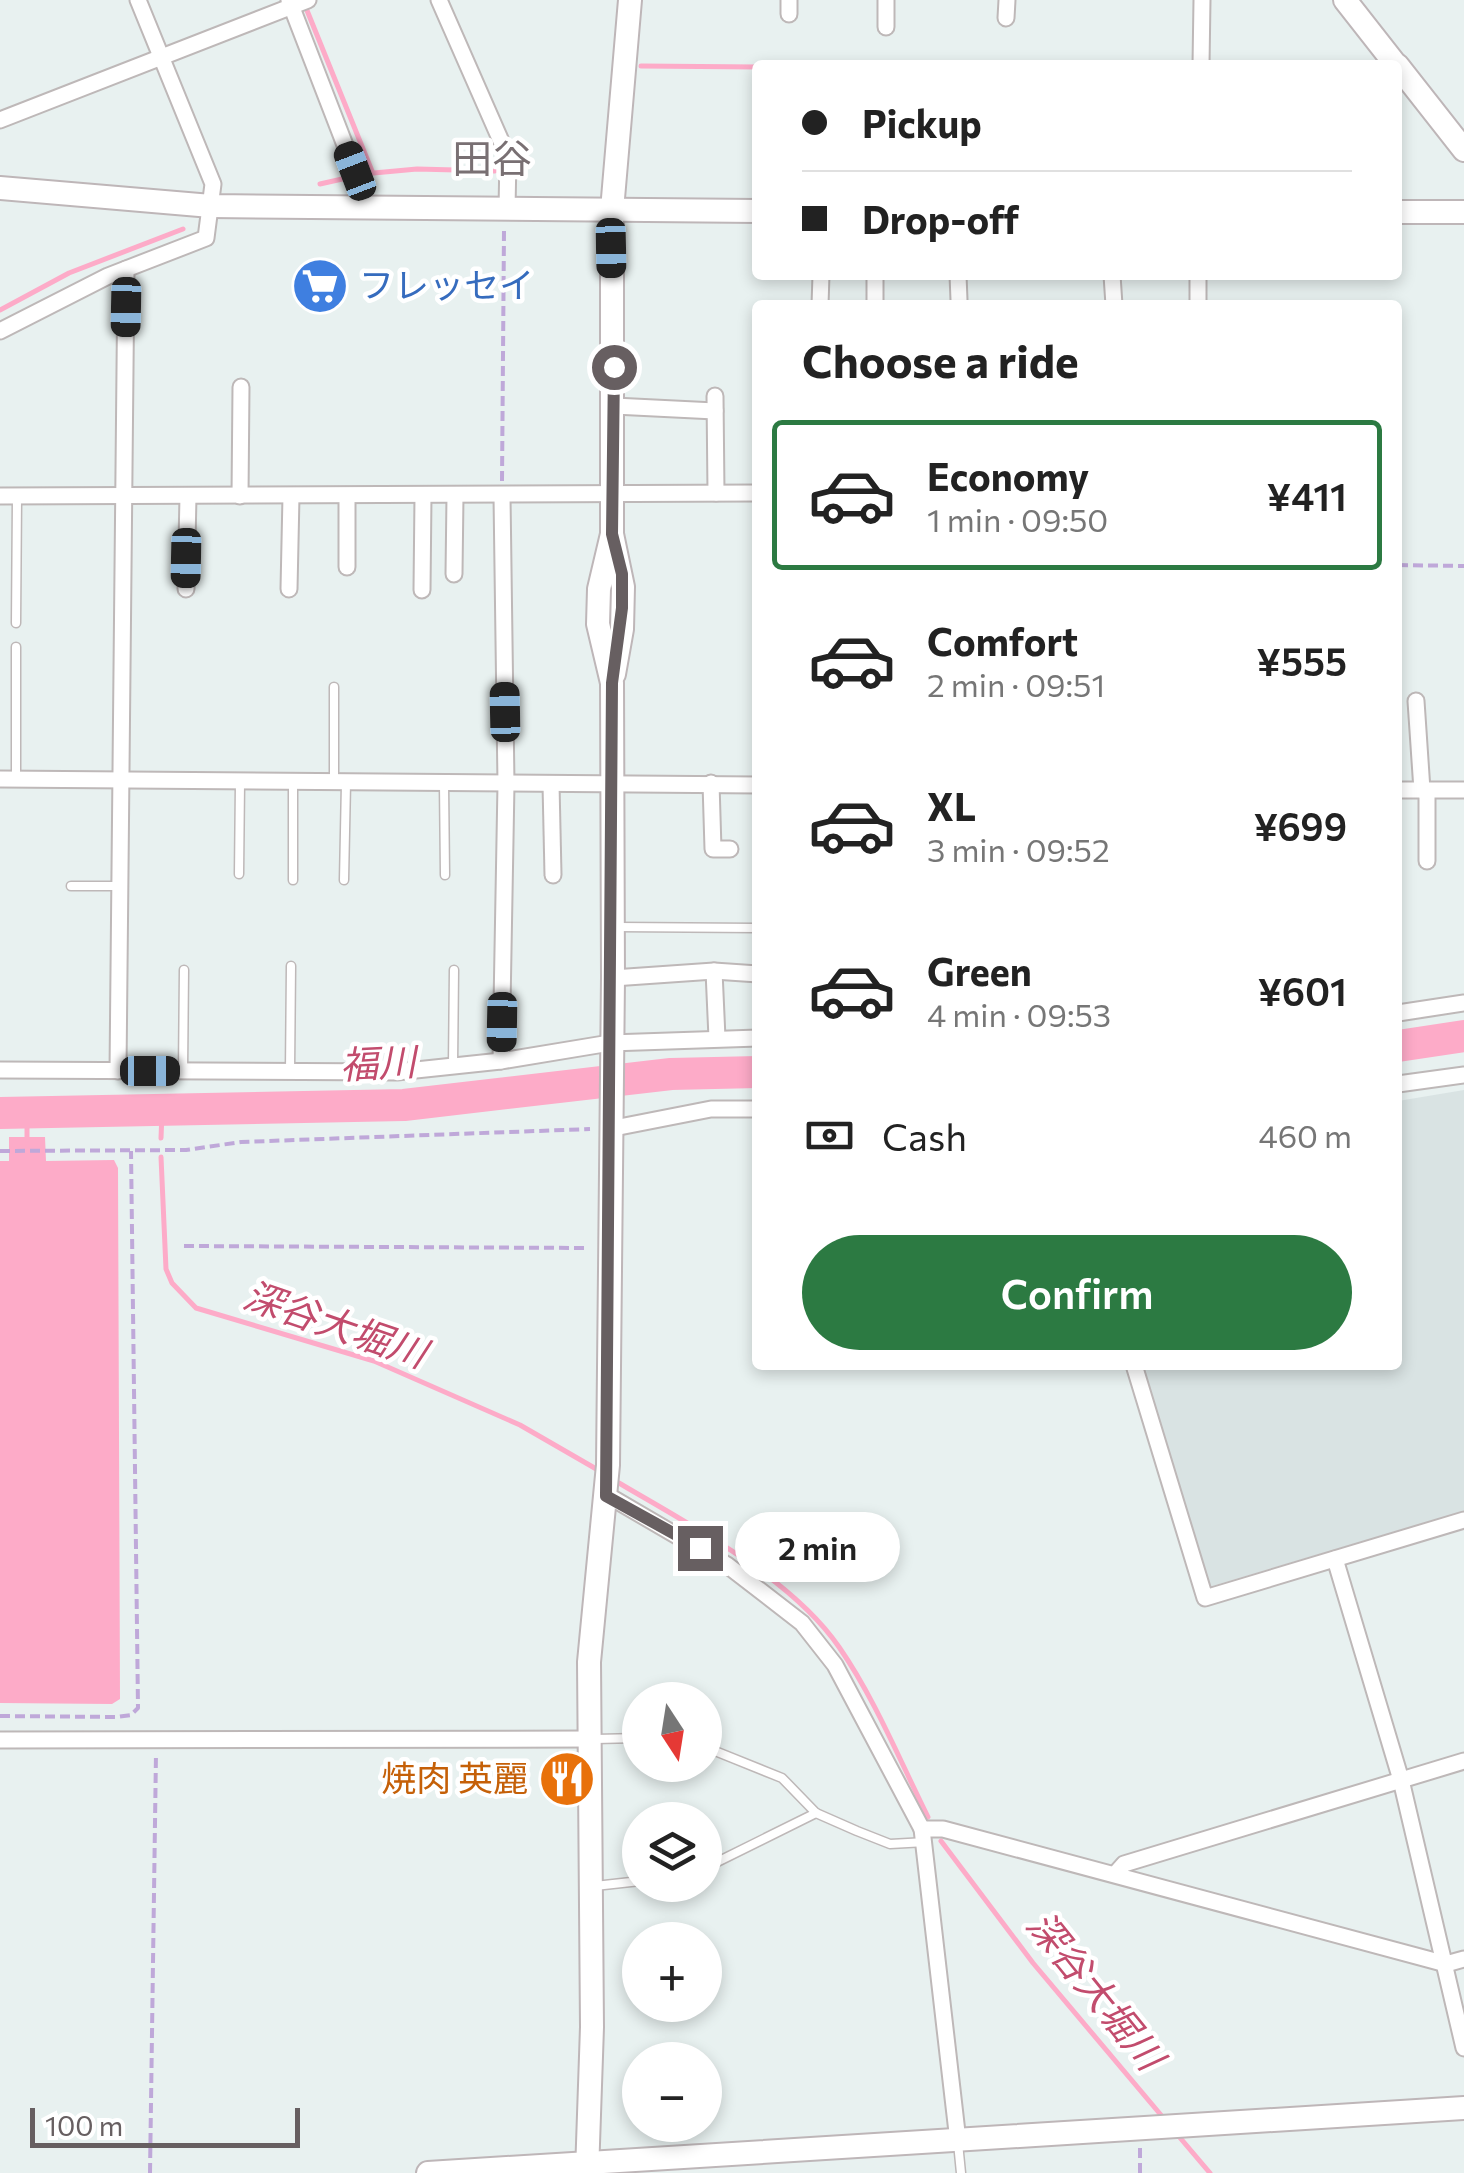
<!DOCTYPE html>
<meta charset="utf-8">
<style>
:root{--surface:#fff;--page:#f6f6f6;--text:#222;--muted:#767676;--line:#e0e0e0;--accent:#2c7a42}
body{margin:0;font-family:Commissioner,"Noto Sans JP",sans-serif;background:var(--page);color:var(--text);height:100vh;display:flex;flex-direction:column;font-size:38px;white-space:nowrap}
*{box-sizing:border-box;margin:0}
p{font-size:32px;color:var(--muted)}
.icon{flex:none;width:55px;height:55px;fill:none;stroke:currentColor;stroke-width:2;stroke-linecap:round;stroke-linejoin:round}
.map{position:relative;flex:1;overflow:hidden}
.details{position:absolute;left:752px;top:300px;width:650px;height:1070px;display:flex;flex-direction:column;background:var(--surface);border-radius:10px;box-shadow:0 5px 15px #0003}
.details>*{flex:none}
.banner{position:absolute;left:752px;top:60px;width:650px;height:220px;border-radius:10px;box-shadow:0 5px 15px #0003;display:grid;align-content:center;height:220px;padding:0 50px;background:var(--surface)}
.needle{width:65px;rotate:168deg}
.controls{position:absolute;left:622px;top:1682px;display:grid;gap:20px}
.controls a{display:grid;place-items:center;width:100px;height:100px;border-radius:50%;background:var(--surface);box-shadow:0 5px 15px #0003;font-size:50px}
.scale{position:absolute;left:30px;bottom:25px;width:270px;box-sizing:border-box;padding-left:10px;border:5px solid #675f61;border-top:0;font-size:28px;line-height:35px;white-space:nowrap;color:#675f61;-webkit-text-stroke:8px #fff;paint-order:stroke}
.end{position:absolute;width:45px;height:45px;margin:-22px;border:12px solid #675f61;background:#fff;box-shadow:0 0 0 5px #fff}
.from{border-radius:50%}
.bubble{position:absolute;height:70px;border-radius:35px;background:var(--surface);box-shadow:0 5px 15px #0003;font-size:32px;font-weight:600;line-height:70px;text-align:center}
.car{position:absolute;width:30px;height:60px;margin:-30px -15px;border-radius:12px;box-shadow:0 0 8px 2px #0007;background:linear-gradient(#222 24%,#8ab4d8 0 40%,#222 0 76%,#8ab4d8 0 86%,#222 0)}
.banner b{display:flex;align-items:center;gap:35px;height:95px;font-size:38px}
.banner b+b{border-top:2px solid var(--line)}
.banner i{width:25px;height:25px;background:var(--text)}
ul{padding:0;list-style:none}
li{display:flex;align-items:center;gap:30px;height:150px;margin:0 20px 15px;padding:0 30px;border:5px solid transparent;border-radius:10px}
li div{flex:1}
li b{display:block;font-size:38px}
li em{font-style:normal;font-weight:600}
li.active{border-color:var(--accent)}
li>.icon{width:90px;height:90px;stroke-width:1.5}
h2{padding:0 50px;font-size:45px;line-height:120px}
.pay{display:flex;align-items:center;gap:25px;height:110px;padding:0 50px;font-size:38px}
.pay p{margin-inline-start:auto}
.button{display:flex;gap:20px;margin-top:auto;padding:20px 50px}
.button a{flex:1;height:115px;border-radius:60px;background:var(--accent);color:#fff;font-size:40px;font-weight:600;line-height:115px;text-align:center}
.map>svg:first-child{display:block}
.education{fill:#d9e3e3}
.water{fill:#fdabc8}
.lines{fill:none;stroke-linecap:round;stroke-linejoin:round}
.stream{stroke:#fdabc8;stroke-width:5}
.river{stroke:#fdabc8;stroke-width:32}
.lane-casing{stroke:#beb8b8;stroke-width:11}
.street-casing{stroke:#beb8b8;stroke-width:19}
.secondary-casing{stroke:#beb6b8;stroke-width:26}
.path{stroke:#bfa8d9;stroke-width:4;stroke-dasharray:10 5;stroke-linecap:butt}
.lane{stroke:#fff;stroke-width:8}
.street{stroke:#fff;stroke-width:15}
.secondary{stroke:#fff;stroke-width:22}
.route{stroke:#675f61;stroke-width:12}
.labels{text-anchor:middle;stroke-width:9;stroke-linejoin:round;paint-order:stroke}
.shop-label{font-size:35px;fill:#366cbe;stroke:#fff;text-anchor:start}
.food-label{font-size:35px;fill:#c56008;stroke:#fff;text-anchor:end}
.water-label{font-size:38px;font-style:italic;fill:#c24c6d;stroke:#fff}
.quarter-label{font-size:40px;fill:#797073;stroke:#fff}
</style>
<div class="map">
<svg width="1464" height="2173" viewBox="0 0 1464 2173">
<rect width="100%" height="100%" fill="#e8f1f0"/>
<polygon class="education" points="1464,1090 1464,1511 1209,1587 1140,1365 1398,1365 1398,1101"/>
<polygon class="water" points="9,1137 45,1137 46,1161 114,1160 118,1168 120,1699 112,1704 0,1703 0,1161 9,1161"/>
<g class="lines">
<g class="stream">
<polyline points="304,3 372,171"/>
<polyline points="641,66 758,67"/>
<polyline points="363,174 417,169 495,171"/>
<polyline points="320,184 351,177"/>
<polyline points="0,310 69,273 183,229"/>
<polyline points="27,1113 27,1140"/>
<polyline points="161,1138 162,1113"/>
<polyline points="161,1157 166,1269 172,1283 196,1308 374,1361 520,1425 598,1470"/>
<path d="M619 1483C690 1525 792 1578 839 1647 875 1699 900 1761 928 1817"/>
<polyline points="941,1841 1033,1963 1166,2121"/>
<polyline points="1176,2133 1210,2173"/>
</g>
<g class="river">
<polyline points="1398,1046 1464,1036"/>
<polyline points="0,1113 404,1105 671,1074 758,1072"/>
</g>
<g class="lane-casing">
<g id="lane">
<polyline points="16,623 17,498"/>
<polyline points="16,647 16,780"/>
<polyline points="334,687 334,783"/>
<polyline points="444,784 445,875"/>
<polyline points="239,874 240,783"/>
<polyline points="293,880 293,783"/>
<polyline points="344,880 346,783"/>
<polyline points="71,886 119,886"/>
<polyline points="617,927 758,928"/>
<polyline points="453,1066 454,970"/>
<polyline points="183,1071 184,970"/>
<polyline points="290,1071 291,966"/>
<polyline points="595,1739 640,1738"/>
<polyline points="705,1747 782,1778 816,1813 857,1831 890,1844 926,1842"/>
<polyline points="705,1868 816,1813"/>
<polyline points="595,1886 640,1881"/>
<polyline points="958,2143 961,2173"/>
</g>
</g>
<g class="street-casing">
<g id="street">
<polyline points="289,0 355,171 361,210"/>
<polyline points="439,0 508,157 507,209"/>
<polyline points="886,0 886,27"/>
<polyline points="789,14 789,0"/>
<polyline points="1006,18 1007,0"/>
<polyline points="1201,65 1202,0"/>
<polyline points="0,120 308,0"/>
<polyline points="875,275 875,305"/>
<polyline points="958,275 959,300"/>
<polyline points="1112,275 1114,305"/>
<polyline points="820,305 821,275"/>
<polyline points="1198,305 1198,275"/>
<polyline points="0,331 108,276 206,238 213,184 138,0"/>
<polyline points="715,396 716,493"/>
<polyline points="614,406 715,411"/>
<polyline points="0,496 758,493"/>
<polyline points="240,496 241,387"/>
<polyline points="347,496 347,567"/>
<polyline points="454,574 455,496"/>
<polyline points="186,589 188,496"/>
<polyline points="289,589 291,496"/>
<polyline points="422,590 423,496"/>
<polyline points="1416,701 1422,790"/>
<polyline points="0,779 758,785"/>
<polyline points="711,783 713,849 730,849"/>
<polyline points="551,784 553,875"/>
<polyline points="1398,790 1464,790"/>
<polyline points="1427,861 1427,790"/>
<polyline points="714,971 717,1038"/>
<polyline points="613,978 714,971 758,974"/>
<polyline points="1398,1013 1464,1003"/>
<polyline points="501,1061 506,784 502,496"/>
<polyline points="0,1070 397,1072 501,1061 610,1043 758,1038"/>
<polyline points="118,1071 126,269"/>
<polyline points="1398,1084 1464,1075"/>
<polyline points="609,1129 711,1109 758,1109"/>
<polyline points="1134,1365 1205,1598 1464,1520"/>
<polyline points="607,1495 727,1565 802,1623 835,1665 922,1829"/>
<polyline points="1335,1559 1401,1780 1464,2048"/>
<polyline points="0,1740 590,1739"/>
<polyline points="1116,1873 1124,1864 1464,1761"/>
<polyline points="958,2141 922,1829 943,1829 1446,1964 1464,1959"/>
</g>
</g>
<g class="secondary-casing">
<g id="secondary">
<polyline points="1345,0 1396,65"/>
<polyline points="1398,66 1464,150"/>
<polyline points="0,188 211,206 758,211"/>
<polyline points="1398,212 1464,212"/>
<polyline points="614,674 622,629 623,587 612,534 612,210 630,0"/>
<polyline points="428,2173 1464,2108"/>
<polyline points="587,2173 592,2027 589,1662 608,1465 613,978 612,683 598,624 599,589 612,534"/>
</g>
</g>
<g class="path">
<polyline points="502,481 504,230"/>
<polyline points="1398,565 1464,566"/>
<polyline points="0,1151 186,1150 241,1142 590,1129"/>
<polyline points="184,1246 589,1248"/>
<polyline points="0,1716 117,1717 131,1715 138,1708 131,1151"/>
<polyline points="150,2173 156,1753"/>
<polyline points="1140,2173 1140,2148"/>
</g>
<use href="#lane" class="lane"/>
<use href="#street" class="street"/>
<use href="#secondary" class="secondary"/>
</g>
<g class="lines">
<polyline class="route" points="614,367 612,534 622,574 622,608 612,683 606,1496 700,1548"/>
</g>
<defs>
<g id="supermarket-disc" transform="scale(2.875)"><circle r="9.5" fill="#3f7fe0" stroke="#fff"/><path d="M-6-5.5h2.5l.6 2H6L4.5 2H-2.5L-4.4-4H-6ZM-1.5 3.2a1.3 1.3 0 1 0 .1 0ZM3 3.2a1.3 1.3 0 1 0 .1 0Z" fill="#fff"/></g>
<g id="restaurant-disc" transform="scale(2.875)"><circle r="9.5" fill="#e8710a" stroke="#fff"/><path d="M-5-6h1v4h1v-4h1v4h1v-4h1v5L-1.5 .5V6h-2V.5L-5-1ZM5-6V6H3V1.5H1.5Q1.5-4 5-6Z" fill="#fff"/></g>
</defs>
<g fill-rule="evenodd">
<use href="#supermarket-disc" x="320" y="286"/>
<use href="#restaurant-disc" x="567" y="1779"/>
</g>
<g class="labels">
<g class="shop-label">
<text x="359" y="298">フレッセイ</text>
</g>
<g class="food-label">
<text x="528" y="1791">焼肉 英麗</text>
</g>
<g class="water-label">
<text transform="translate(378 1064) rotate(-3)" y="13">福川</text>
<text transform="translate(335 1325) rotate(19)" y="13">深谷大堀川</text>
<text transform="translate(1095 1991) rotate(51)" y="13">深谷大堀川</text>
</g>
<g class="quarter-label">
<text x="492" y="173">田谷</text>
</g>
</g>
</svg>
<div class="controls">
<a><svg class="needle" viewBox="-14 -14 28 28"><path d="M0-13l5 13h-10z" fill="#e53935"/><path d="M0 13l5-13h-10z" fill="#767676"/></svg></a>
<a><svg class="icon" aria-label="layers" viewBox="0 0 24 24"><path d="M12 4l9 5-9 5-9-5zM3 14l9 5 9-5"/></svg></a>
<a>+</a>
<a>−</a>
</div>
<div class="scale">100 m</div>
<i class="end from" style="left:614px;top:367px"></i>
<i class="end" style="left:700px;top:1548px"></i>
<div class="bubble" style="left:735px;top:1512px;width:165px">2 min</div>
<i class="car" style="left:355px;top:171px;rotate:339deg"></i>
<i class="car" style="left:611px;top:248px;rotate:179deg"></i>
<i class="car" style="left:126px;top:307px;rotate:181deg"></i>
<i class="car" style="left:186px;top:558px;rotate:181deg"></i>
<i class="car" style="left:505px;top:712px;rotate:359deg"></i>
<i class="car" style="left:502px;top:1022px;rotate:181deg"></i>
<i class="car" style="left:150px;top:1071px;rotate:90deg"></i>
<div class="banner">
<b><i class="from"></i>Pickup</b>
<b><i></i>Drop-off</b>
</div>
<section class="details">
<h2>Choose a ride</h2>
<ul>
<li class="active"><svg class="icon" aria-label="car" viewBox="0 0 24 24"><path d="M5 17H2v-5l4-1 3-4h7l3 4 3 1v5h-3M9 17h6M6 11h13"/><circle cx="7" cy="17" r="2"/><circle cx="17" cy="17" r="2"/></svg><div><b>Economy</b><p>1 min · 09:50</p></div><em>¥411</em></li>
<li><svg class="icon" aria-label="car" viewBox="0 0 24 24"><path d="M5 17H2v-5l4-1 3-4h7l3 4 3 1v5h-3M9 17h6M6 11h13"/><circle cx="7" cy="17" r="2"/><circle cx="17" cy="17" r="2"/></svg><div><b>Comfort</b><p>2 min · 09:51</p></div><em>¥555</em></li>
<li><svg class="icon" aria-label="car" viewBox="0 0 24 24"><path d="M5 17H2v-5l4-1 3-4h7l3 4 3 1v5h-3M9 17h6M6 11h13"/><circle cx="7" cy="17" r="2"/><circle cx="17" cy="17" r="2"/></svg><div><b>XL</b><p>3 min · 09:52</p></div><em>¥699</em></li>
<li><svg class="icon" aria-label="car" viewBox="0 0 24 24"><path d="M5 17H2v-5l4-1 3-4h7l3 4 3 1v5h-3M9 17h6M6 11h13"/><circle cx="7" cy="17" r="2"/><circle cx="17" cy="17" r="2"/></svg><div><b>Green</b><p>4 min · 09:53</p></div><em>¥601</em></li>
</ul>
<div class="pay"><svg class="icon" aria-label="cash" viewBox="0 0 24 24"><path d="M3 7h18v10H3z"/><circle cx="12" cy="12" r="2"/></svg>Cash<p>460 m</p></div>
<div class="button"><a>Confirm</a></div>
</section>
</div>
